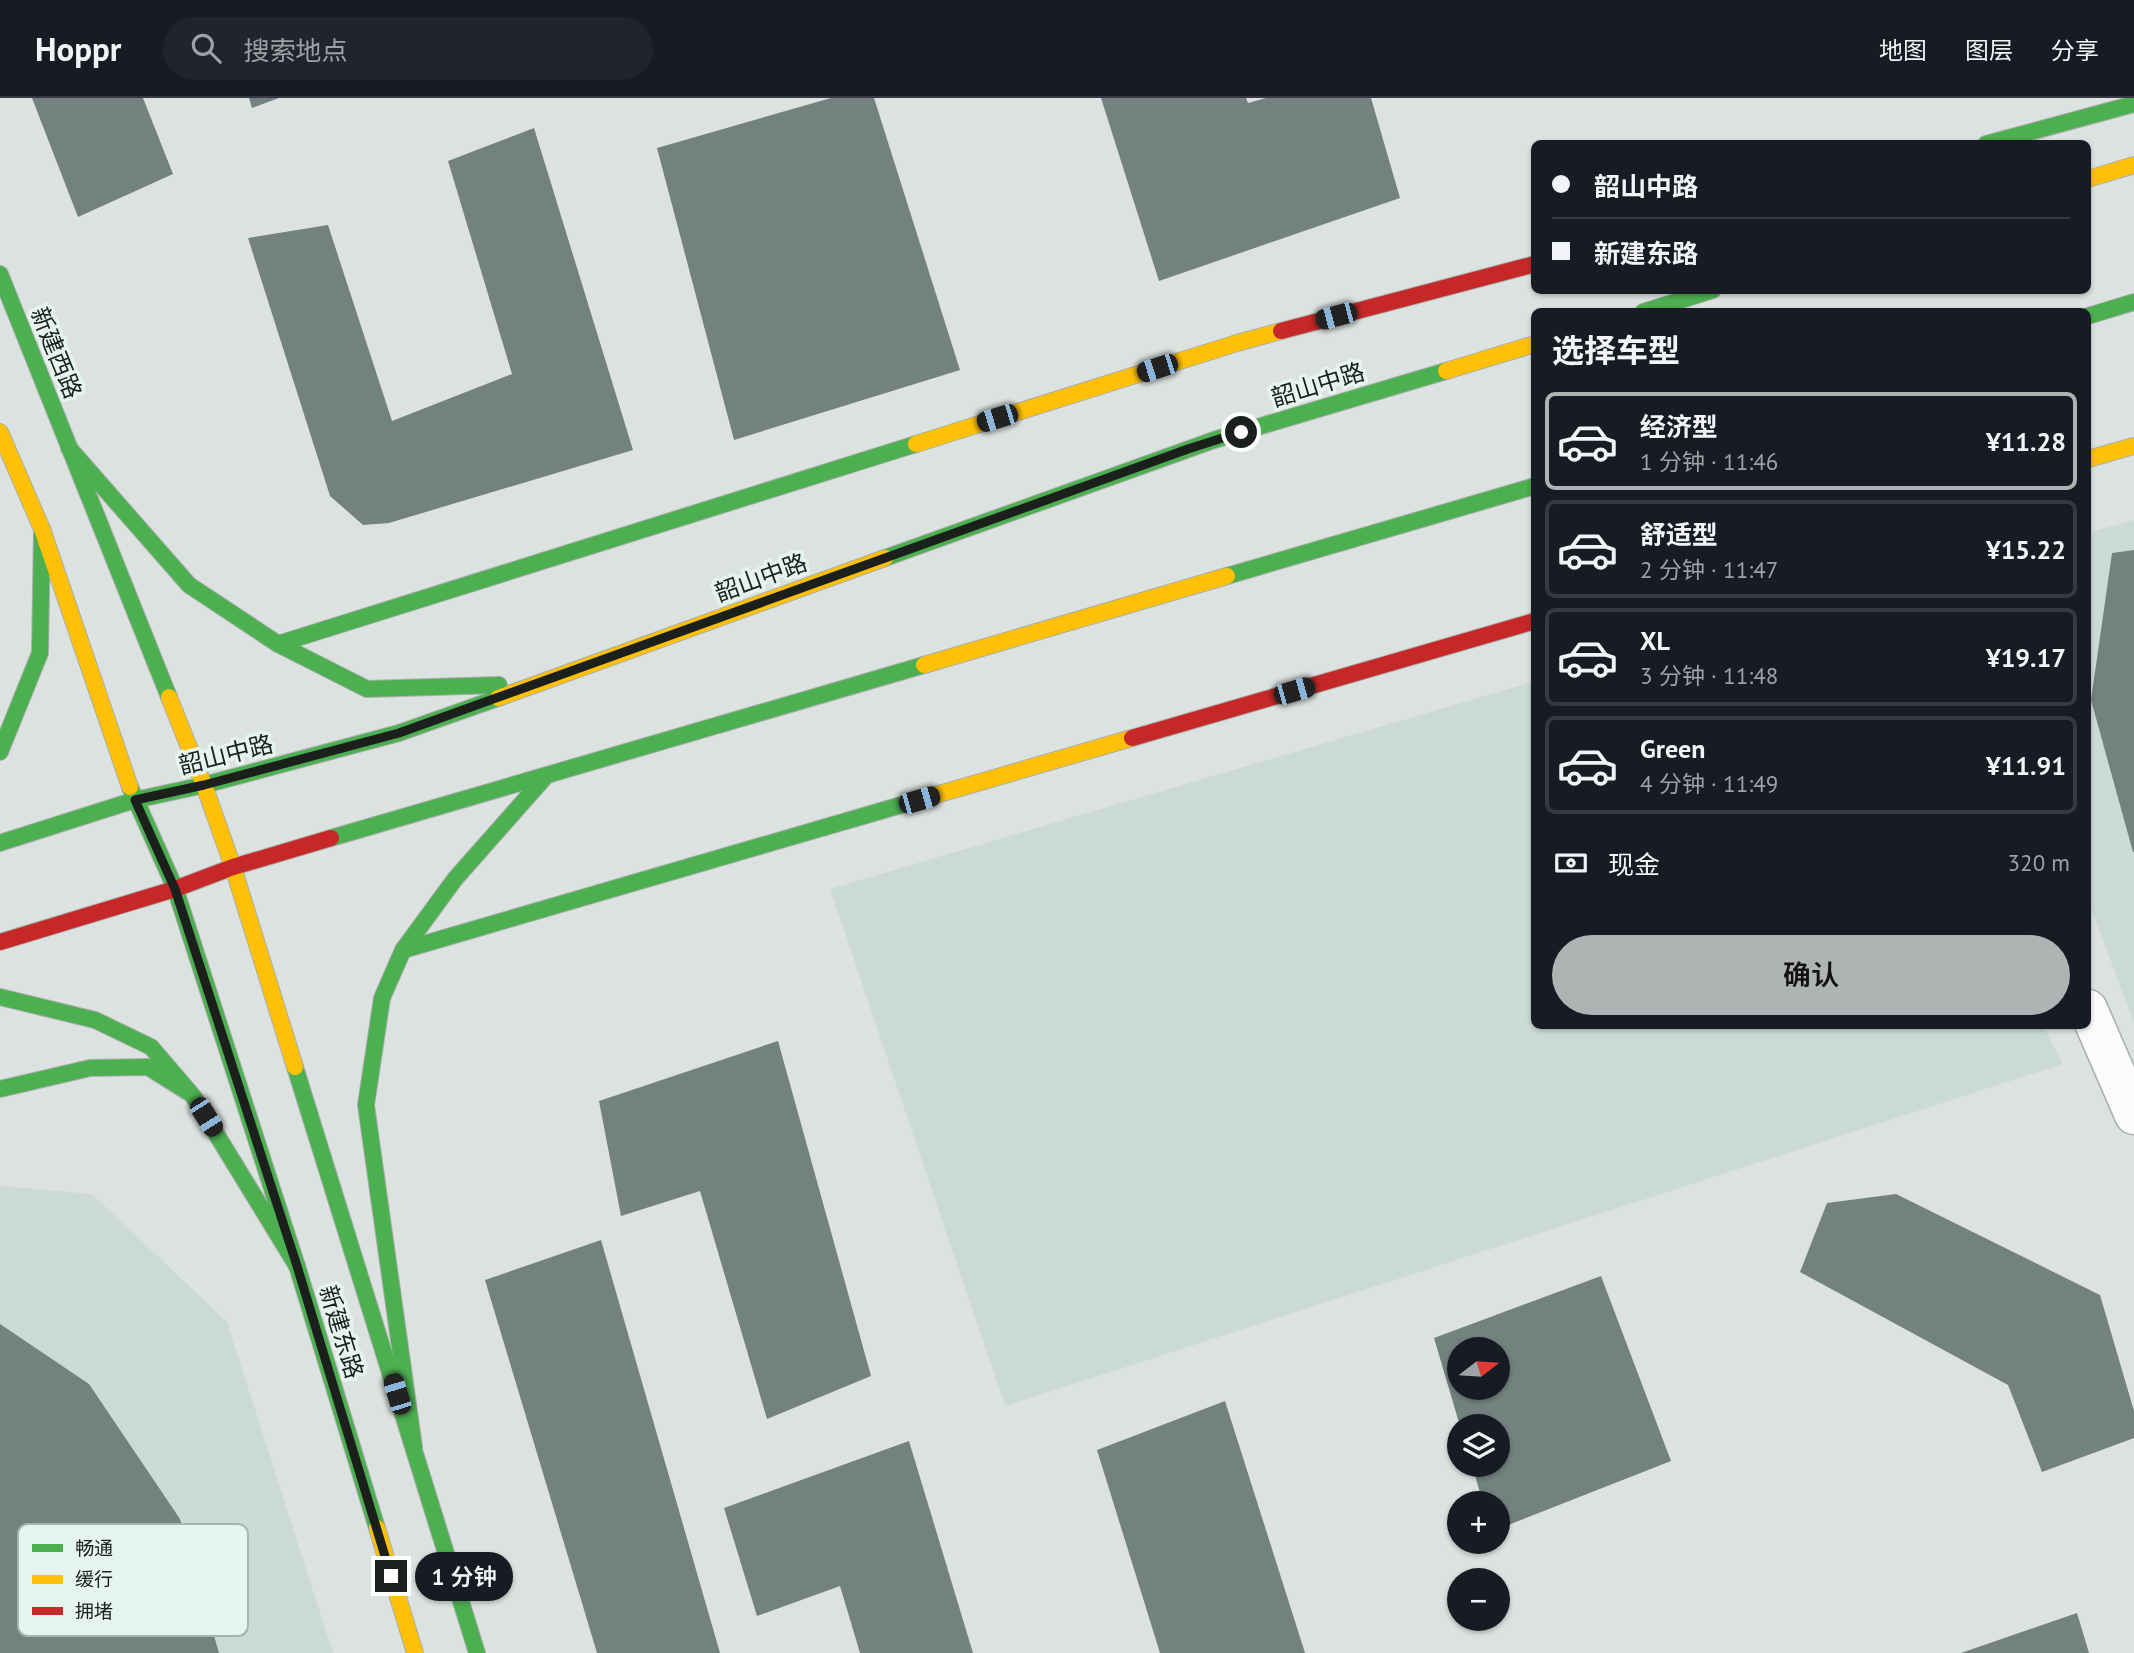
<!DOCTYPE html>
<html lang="zh">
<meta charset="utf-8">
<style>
:root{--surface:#171b24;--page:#20242c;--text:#f1f3f6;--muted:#9ea1a6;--line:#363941;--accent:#afb3b3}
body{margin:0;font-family:"PT Sans","Noto Sans SC",sans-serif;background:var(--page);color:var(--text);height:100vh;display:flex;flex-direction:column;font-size:26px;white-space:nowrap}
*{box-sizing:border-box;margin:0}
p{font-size:23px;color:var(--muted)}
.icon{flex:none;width:38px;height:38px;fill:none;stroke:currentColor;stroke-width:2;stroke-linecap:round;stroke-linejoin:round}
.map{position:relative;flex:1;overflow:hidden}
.side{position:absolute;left:1531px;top:210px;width:560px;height:721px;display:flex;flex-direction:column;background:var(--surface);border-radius:10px;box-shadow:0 2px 5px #0004}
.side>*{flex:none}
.guide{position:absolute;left:1531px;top:42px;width:560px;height:154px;border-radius:10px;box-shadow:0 2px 5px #0004;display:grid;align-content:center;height:154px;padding:0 21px;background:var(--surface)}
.needle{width:46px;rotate:73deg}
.controls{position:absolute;left:1447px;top:1239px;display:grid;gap:14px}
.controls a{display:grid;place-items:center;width:63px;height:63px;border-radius:50%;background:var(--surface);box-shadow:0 2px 5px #0004;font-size:35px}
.end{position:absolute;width:32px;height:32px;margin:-16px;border:9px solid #1b201d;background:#fff;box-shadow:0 0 0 4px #fff}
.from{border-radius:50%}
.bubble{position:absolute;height:49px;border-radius:24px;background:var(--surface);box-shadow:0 2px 5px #0004;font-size:23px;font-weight:600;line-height:49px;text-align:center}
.car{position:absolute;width:21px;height:42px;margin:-21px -10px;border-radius:9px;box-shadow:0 0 5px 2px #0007;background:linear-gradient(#222 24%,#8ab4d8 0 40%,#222 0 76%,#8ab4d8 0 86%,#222 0)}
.guide b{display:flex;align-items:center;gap:24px;height:66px;font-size:26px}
.guide b+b{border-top:2px solid var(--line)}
.guide i{width:18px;height:18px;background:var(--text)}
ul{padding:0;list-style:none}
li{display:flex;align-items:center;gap:21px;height:98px;margin:0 14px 10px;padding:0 7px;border:4px solid var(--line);border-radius:10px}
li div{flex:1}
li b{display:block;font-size:26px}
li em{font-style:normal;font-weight:600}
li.selected{border-color:var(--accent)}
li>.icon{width:63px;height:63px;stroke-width:1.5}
h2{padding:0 21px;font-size:32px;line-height:84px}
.pay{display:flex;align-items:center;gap:18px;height:77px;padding:0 21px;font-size:26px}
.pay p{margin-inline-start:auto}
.action{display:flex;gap:14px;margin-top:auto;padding:14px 21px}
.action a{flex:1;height:80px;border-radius:42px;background:var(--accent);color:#111;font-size:28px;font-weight:600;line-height:80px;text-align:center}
header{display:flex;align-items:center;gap:42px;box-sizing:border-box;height:98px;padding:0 35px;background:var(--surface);border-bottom:2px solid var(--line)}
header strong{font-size:33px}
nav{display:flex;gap:38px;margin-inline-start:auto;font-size:24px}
.search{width:490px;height:63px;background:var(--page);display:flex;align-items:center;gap:18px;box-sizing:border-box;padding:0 24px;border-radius:38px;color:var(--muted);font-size:26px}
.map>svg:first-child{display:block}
.built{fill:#cbdbd4}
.building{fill:#73827e;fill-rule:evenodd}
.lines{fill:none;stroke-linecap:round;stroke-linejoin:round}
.street-casing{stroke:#a9aeac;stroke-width:41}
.fast-casing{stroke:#a9aeac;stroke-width:18}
.slow-casing{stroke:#a9aeac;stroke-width:18}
.jam-casing{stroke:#a9aeac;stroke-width:18}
.street{stroke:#fafbfa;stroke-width:38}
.fast{stroke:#4caf50;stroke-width:16}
.slow{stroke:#ffc107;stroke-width:16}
.jam{stroke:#c62828;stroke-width:16}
.route{stroke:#1b201d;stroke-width:9}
.labels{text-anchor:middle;stroke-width:7;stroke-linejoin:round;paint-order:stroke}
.street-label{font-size:24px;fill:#1b201d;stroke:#e5f4ed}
.key{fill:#e5f4ed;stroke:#a8b4af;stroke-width:2}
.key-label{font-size:19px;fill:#1b201d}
</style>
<header>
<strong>Hoppr</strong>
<div class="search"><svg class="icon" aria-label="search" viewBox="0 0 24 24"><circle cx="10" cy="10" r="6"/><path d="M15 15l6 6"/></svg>搜索地点</div>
<nav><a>地图</a><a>图层</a><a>分享</a></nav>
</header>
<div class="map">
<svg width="2134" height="1555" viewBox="0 0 2134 1555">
<rect width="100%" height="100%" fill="#dce2df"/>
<g class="built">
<polygon points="2134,422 2134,925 2088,802 2088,435"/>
<polygon points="1535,583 1535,928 2043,928 2063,966 1005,1308 830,791"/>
<polygon points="0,1088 92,1096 227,1224 333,1555 0,1555"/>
</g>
<g class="building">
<polygon points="32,0 143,0 173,76 78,119"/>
<polygon points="249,0 279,0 252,10"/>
<polygon points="831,0 874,0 960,272 734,342 657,50"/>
<polygon points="1101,0 1246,0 1248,5 1266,0 1371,0 1400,100 1159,183"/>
<polygon points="534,30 633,352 389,425 363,427 330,398 248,140 328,127 392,323 512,276 448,63"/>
<polygon points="2134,452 2134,754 2133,754 2091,602 2112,455"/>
<polygon points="778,943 871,1278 767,1321 700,1093 621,1118 599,1003"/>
<polygon points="1896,1096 2100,1197 2134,1313 2134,1340 2042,1374 2008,1287 1800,1174 1827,1105"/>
<polygon points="601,1142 720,1555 597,1555 485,1182"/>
<path d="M1601 1178 1671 1363 1498 1431V1405H1483L1472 1367H1498V1328H1460L1434 1240ZM1460 1251H1498V1290H1460Z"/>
<polygon points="0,1226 89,1286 180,1421 219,1555 0,1555"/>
<polygon points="1225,1303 1305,1555 1160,1555 1097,1352"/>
<polygon points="909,1343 973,1555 860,1555 840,1488 757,1518 724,1410"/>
<polygon points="2077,1515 2089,1555 1961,1555"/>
</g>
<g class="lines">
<g class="street-casing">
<polyline id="street" points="2088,911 2134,1017"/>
</g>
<g class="fast-casing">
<g id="fast">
<polyline points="1986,46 2134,6"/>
<polyline points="0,176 169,599"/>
<polyline points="1643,214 1713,192"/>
<polyline points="2088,218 2134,204"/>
<polyline points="69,350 189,487 278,546 367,591 499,587"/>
<polyline points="885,460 1214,342 1446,273"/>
<polyline points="1227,478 1535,388"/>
<polyline points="278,546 916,346"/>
<polyline points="0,654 40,555 42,431"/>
<polyline points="130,689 175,790 297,1168 377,1430"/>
<polyline points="331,740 924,567"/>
<polyline points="0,745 135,702 204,687 399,635 498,600"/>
<polyline points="403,852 908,705"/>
<polyline points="0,899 95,922 151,949 193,998 297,1168"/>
<polyline points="295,969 477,1555"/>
<polyline points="0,991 90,970 148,969 188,994"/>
<polyline points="414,1349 366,1007 382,900 403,852 455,781 546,678"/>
</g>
</g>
<g class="slow-casing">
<g id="slow">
<polyline points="2088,81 2134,67"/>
<polyline points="1446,273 1535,246"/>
<polyline points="0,334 42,431 130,689"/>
<polyline points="916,346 1237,245 1281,233"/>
<polyline points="2088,361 2134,348"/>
<polyline points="924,567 1227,478"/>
<polyline points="169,599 204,687 233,769 295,969"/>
<polyline points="498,600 885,460"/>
<polyline points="908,705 1132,640"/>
<polyline points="377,1430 415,1555"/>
</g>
</g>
<g class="jam-casing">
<g id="jam">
<polyline points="1281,233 1535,166"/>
<polyline points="1132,640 1535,523"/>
<polyline points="0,844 175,791 233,769 331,740"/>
</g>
</g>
<use href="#street" class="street"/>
<use href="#fast" class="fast"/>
<use href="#slow" class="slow"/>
<use href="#jam" class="jam"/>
</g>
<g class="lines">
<polyline class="route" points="391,1478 297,1168 175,791 135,702 204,687 399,635 1188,351 1241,334"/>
</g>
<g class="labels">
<g class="street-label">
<text transform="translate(56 255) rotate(68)" y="8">新建西路</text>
<text transform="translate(1318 287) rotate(-17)" y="8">韶山中路</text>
<text transform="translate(761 480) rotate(-20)" y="8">韶山中路</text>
<text transform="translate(226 657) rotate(-14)" y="8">韶山中路</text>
<text transform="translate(341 1234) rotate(73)" y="8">新建东路</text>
</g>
</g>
<rect x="18" y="1426" width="230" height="112" rx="10" class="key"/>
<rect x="32" y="1446" width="31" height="8" fill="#4caf50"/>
<rect x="32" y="1477" width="31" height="9" fill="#ffc107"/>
<rect x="32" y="1509" width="31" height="8" fill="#c62828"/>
<g class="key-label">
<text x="75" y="1457">畅通</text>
<text x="75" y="1488">缓行</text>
<text x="75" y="1520">拥堵</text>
</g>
</svg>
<div class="controls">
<a><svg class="needle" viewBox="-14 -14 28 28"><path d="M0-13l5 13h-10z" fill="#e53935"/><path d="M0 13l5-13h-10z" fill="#9ea1a6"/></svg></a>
<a><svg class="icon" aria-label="layers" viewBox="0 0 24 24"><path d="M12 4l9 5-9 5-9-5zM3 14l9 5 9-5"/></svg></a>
<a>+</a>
<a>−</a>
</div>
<i class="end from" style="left:1241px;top:334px"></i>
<i class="end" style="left:391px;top:1478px"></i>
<div class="bubble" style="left:415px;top:1454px;width:98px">1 分钟</div>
<i class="car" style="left:1336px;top:218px;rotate:255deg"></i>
<i class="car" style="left:1157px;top:270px;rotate:252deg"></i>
<i class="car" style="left:997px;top:320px;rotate:253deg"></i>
<i class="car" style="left:1294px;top:593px;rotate:74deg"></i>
<i class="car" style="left:919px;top:702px;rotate:74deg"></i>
<i class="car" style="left:206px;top:1019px;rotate:148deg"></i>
<i class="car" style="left:397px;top:1296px;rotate:343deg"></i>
<div class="guide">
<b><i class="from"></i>韶山中路</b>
<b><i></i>新建东路</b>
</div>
<section class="side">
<h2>选择车型</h2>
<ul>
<li class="selected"><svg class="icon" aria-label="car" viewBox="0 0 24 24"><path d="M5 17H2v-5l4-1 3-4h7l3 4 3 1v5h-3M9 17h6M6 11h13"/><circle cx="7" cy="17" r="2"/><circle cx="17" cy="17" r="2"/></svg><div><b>经济型</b><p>1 分钟 · 11:46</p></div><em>¥11.28</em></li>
<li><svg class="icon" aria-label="car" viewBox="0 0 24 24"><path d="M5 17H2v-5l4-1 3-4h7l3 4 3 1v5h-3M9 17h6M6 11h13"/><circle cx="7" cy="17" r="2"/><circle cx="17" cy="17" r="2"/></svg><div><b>舒适型</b><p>2 分钟 · 11:47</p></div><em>¥15.22</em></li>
<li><svg class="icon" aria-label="car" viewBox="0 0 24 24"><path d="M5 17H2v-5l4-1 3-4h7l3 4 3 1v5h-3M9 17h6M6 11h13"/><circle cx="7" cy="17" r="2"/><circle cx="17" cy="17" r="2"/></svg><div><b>XL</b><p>3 分钟 · 11:48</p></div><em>¥19.17</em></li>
<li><svg class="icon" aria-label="car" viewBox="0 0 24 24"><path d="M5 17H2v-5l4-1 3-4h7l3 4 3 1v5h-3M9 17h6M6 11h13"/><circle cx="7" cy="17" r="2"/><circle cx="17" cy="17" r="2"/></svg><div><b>Green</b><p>4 分钟 · 11:49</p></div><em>¥11.91</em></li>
</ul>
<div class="pay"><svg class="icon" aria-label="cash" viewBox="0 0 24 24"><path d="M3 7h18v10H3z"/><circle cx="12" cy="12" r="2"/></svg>现金<p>320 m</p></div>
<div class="action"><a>确认</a></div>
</section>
</div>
